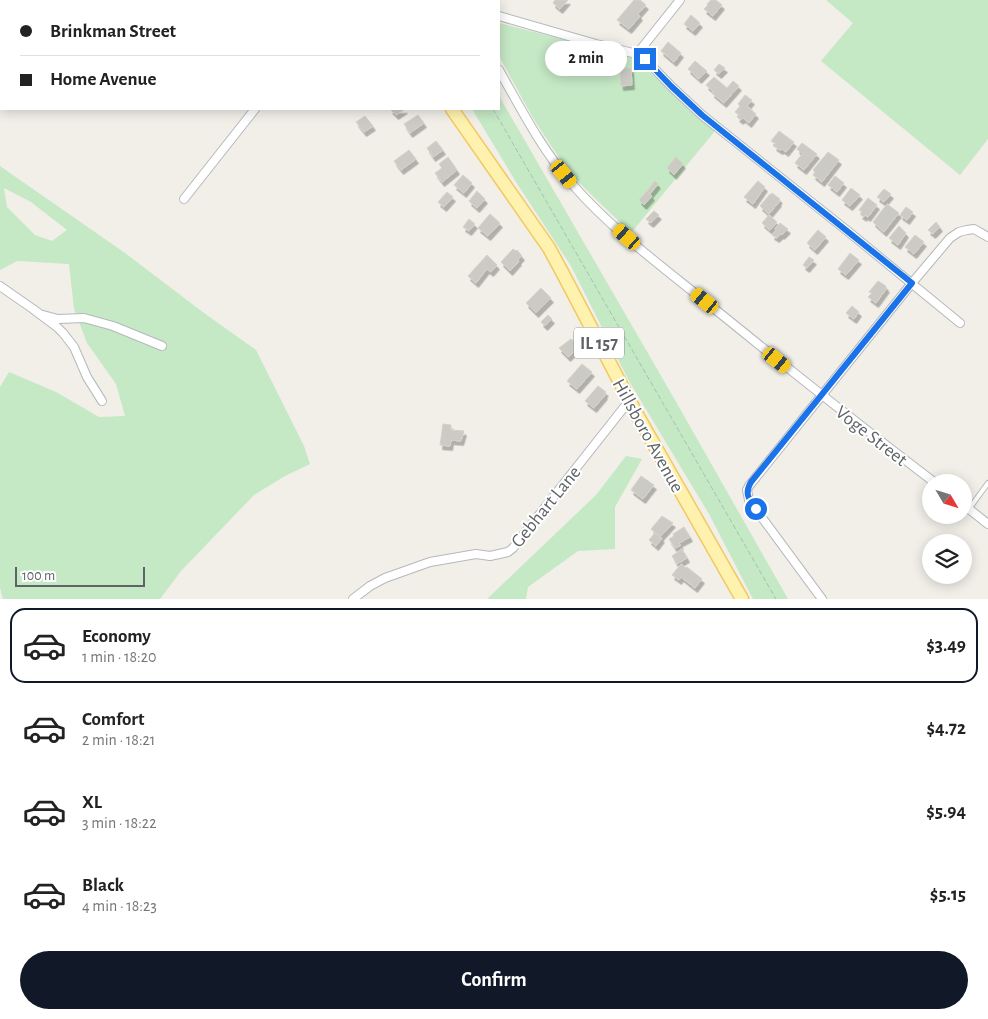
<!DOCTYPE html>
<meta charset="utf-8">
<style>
:root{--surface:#fff;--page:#f2f2f2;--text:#222;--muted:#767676;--line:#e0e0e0;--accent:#111827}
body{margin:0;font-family:"Alegreya Sans",sans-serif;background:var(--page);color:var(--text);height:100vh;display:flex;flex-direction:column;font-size:19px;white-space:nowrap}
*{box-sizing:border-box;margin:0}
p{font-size:16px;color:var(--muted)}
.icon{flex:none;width:28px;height:28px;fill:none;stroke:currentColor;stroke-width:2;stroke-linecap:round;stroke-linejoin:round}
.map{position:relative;height:599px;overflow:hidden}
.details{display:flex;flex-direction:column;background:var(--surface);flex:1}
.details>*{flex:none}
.top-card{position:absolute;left:0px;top:0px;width:500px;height:110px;box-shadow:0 2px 12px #0003;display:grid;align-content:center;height:110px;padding:0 20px;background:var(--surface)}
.needle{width:32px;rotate:128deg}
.tools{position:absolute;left:922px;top:474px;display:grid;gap:10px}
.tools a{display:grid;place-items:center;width:50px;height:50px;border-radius:50%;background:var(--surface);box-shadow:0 2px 12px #0003;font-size:25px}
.scale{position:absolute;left:15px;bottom:12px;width:130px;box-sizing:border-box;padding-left:5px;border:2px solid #5f6368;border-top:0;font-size:14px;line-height:18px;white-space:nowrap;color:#5f6368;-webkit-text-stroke:4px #fff;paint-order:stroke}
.end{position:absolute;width:22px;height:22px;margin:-11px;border:6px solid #1a73e8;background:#fff;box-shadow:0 0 0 2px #fff}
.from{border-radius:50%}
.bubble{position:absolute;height:35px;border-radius:18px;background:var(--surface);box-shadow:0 2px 12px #0003;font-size:16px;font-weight:600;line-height:35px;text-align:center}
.car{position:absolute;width:15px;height:30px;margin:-15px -8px;border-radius:6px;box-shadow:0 0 4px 1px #0007;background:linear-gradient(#f5c518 24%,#345 0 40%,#f5c518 0 76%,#345 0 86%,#f5c518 0)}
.top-card b{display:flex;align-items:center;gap:18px;height:48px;font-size:19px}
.top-card b+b{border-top:1px solid var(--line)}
.top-card i{width:12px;height:12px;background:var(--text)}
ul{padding:9px 0 0;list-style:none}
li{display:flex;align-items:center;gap:15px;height:75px;margin:0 10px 8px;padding:0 10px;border:2px solid transparent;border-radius:15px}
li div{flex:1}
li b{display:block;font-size:19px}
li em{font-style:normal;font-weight:600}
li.selected{border-color:var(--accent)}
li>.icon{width:45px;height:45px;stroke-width:1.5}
.primary-button{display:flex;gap:10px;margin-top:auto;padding:10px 20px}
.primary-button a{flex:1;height:58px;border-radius:30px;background:var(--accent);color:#fff;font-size:20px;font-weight:600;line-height:58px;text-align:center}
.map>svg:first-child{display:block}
.green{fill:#c5e8c5;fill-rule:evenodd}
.building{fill:#cccac5;stroke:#d6d1c6;filter:url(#shadow)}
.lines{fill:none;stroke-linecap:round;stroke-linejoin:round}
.service-casing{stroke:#b5b8bc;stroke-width:6}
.minor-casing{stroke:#b5b8bc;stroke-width:10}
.primary-casing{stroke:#f2c960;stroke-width:15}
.path{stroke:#9cc7a9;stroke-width:1;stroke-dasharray:5 2.5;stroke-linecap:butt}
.service{stroke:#fff;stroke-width:4}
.minor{stroke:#fff;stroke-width:8}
.primary{stroke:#fff2af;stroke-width:12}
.route{stroke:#1a73e8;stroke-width:6}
.labels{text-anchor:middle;stroke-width:4;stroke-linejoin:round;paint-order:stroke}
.shield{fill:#fff;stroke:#8f9295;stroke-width:1}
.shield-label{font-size:18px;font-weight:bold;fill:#5f6368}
.street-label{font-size:19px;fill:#5f6368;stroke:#fff}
</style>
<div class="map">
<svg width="988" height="599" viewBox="0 0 988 599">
<defs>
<filter id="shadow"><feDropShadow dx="2.5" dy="4.5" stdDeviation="0" flood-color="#0004"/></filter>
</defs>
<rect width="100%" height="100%" fill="#f1efe8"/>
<g class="green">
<polygon points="826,0 988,0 988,139 960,175 821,61 853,23"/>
<polygon points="499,23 634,58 715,131 631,233 569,173 533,118 499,56"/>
<polygon points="499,96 675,400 788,599 753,599 709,514 629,381 571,266 516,182 472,109 499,109"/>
<path d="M0 166 125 253 204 313 256 350 304 446 310 464 285 476 254 495 181 571 160 599H3L0 588V387L9 372 56 392 99 417 125 416 116 384 87 343 74 309 69 264 17 261 0 270ZM4 188 31 202 67 230 52 241 35 235 7 207Z"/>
<polygon points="626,456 642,459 615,507 615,549 578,551 528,587 526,599 487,599 596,495"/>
</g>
<g class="building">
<polygon points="238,0 278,0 277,1 237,1"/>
<polygon points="555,0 568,0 560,9 553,3"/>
<polygon points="634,0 640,0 646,5 638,14 640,16 629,29 617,20"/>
<polygon points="711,0 716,0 722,5 713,16 704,9 708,5 707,4"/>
<polygon points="691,15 700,23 693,31 684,24"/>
<polygon points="668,42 681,53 674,62 661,51"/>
<polygon points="695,61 707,71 699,79 688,69"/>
<polygon points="719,64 725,68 719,74 714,70"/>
<polygon points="631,68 632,85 621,86 620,69"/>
<polygon points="714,77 727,88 733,81 739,86 724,103 712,93 713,91 706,85"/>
<polygon points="745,95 752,100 747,106 756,114 749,123 743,118 741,120 737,117 739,115 735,112 740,106 738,104"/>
<polygon points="390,109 405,109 396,115"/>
<polygon points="418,115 424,123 410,133 404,124"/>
<polygon points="365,116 373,126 364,132 356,122"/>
<polygon points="779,131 794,142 786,152 782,149 780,150 774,146 776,144 771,141"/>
<polygon points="436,141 443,150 433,157 427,148"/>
<polygon points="802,143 817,154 804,170 795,163 802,154 797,149"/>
<polygon points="409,150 416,159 401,170 394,161"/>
<polygon points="828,152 839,160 822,182 813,175 815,172 813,170"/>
<polygon points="448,157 457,170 442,182 435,173 442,168 439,164"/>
<polygon points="676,157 683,164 674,175 667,168"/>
<polygon points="463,175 472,183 464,193 454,185"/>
<polygon points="835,176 844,183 837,192 828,185"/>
<polygon points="655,181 658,184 650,194 647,191"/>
<polygon points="758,181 765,187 753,204 744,197"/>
<polygon points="851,188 860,195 850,206 842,200"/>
<polygon points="884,189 891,194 884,202 877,197"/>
<polygon points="477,191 485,199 477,208 469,201"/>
<polygon points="647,191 652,196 644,205 639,200"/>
<polygon points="447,192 453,197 444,207 438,202"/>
<polygon points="772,193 780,199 778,201 779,202 769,214 760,206 770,194 771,195"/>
<polygon points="868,198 877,205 868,217 865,215 864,217 860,214 862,212 859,210"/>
<polygon points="887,204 899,213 884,232 873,222"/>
<polygon points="906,207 913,212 907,220 900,215"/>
<polygon points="654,211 659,215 651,223 646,219"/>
<polygon points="490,214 500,223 488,236 478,228"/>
<polygon points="769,215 777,222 770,230 762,223"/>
<polygon points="469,219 475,224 469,231 463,227"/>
<polygon points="936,222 940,227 933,234 928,230"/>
<polygon points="780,223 788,229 782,235 781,234 777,238 772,235 776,230 775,229"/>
<polygon points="899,226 906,233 898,245 889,238"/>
<polygon points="818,230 826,237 815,250 807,243"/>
<polygon points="915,235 924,242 914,254 905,247"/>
<polygon points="513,249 516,251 517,250 522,256 518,260 519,261 510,271 501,262"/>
<polygon points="850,253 859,260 846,275 838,269"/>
<polygon points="487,255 497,265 491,272 487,269 476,283 468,276"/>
<polygon points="809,257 814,260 807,268 803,265"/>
<polygon points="878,281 886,286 885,287 887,288 876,303 868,297 872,293 869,292"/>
<polygon points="541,288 551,298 536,313 526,303"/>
<polygon points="852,306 859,312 854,319 846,313"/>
<polygon points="548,315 552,319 545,326 541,322"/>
<polygon points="571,339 580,346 568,357 559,348"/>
<polygon points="582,364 592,372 577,389 567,381"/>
<polygon points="598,386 606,392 604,394 605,395 594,408 585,401"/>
<polygon points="443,424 451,425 451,430 464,431 461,441 451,440 450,446 440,445"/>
<polygon points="641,476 654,485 643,499 631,490"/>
<polygon points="662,516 673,523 660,537 651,529"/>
<polygon points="684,527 690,537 679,543 681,545 675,548 669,539 674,536 673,534"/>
<polygon points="655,533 662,538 656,546 649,540"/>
<polygon points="682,549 687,558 677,564 672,556"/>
<polygon points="681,564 686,568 687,567 702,579 695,588 681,577 679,580 672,575"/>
</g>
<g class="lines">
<g class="service-casing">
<g id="service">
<polyline points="201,1 202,0"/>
<polyline points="222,1 223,0"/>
<polyline points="969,509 988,483"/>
</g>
</g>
<g class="minor-casing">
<g id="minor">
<polyline points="460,0 460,1"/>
<polyline points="71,1 72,0"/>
<polyline points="341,1 342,0"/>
<polyline points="499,16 596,44 637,54 645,59 671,86 702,115 850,233 960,323"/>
<polyline points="0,36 1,37"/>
<polyline points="637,54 680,0"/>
<path d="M499 70C521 109 542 150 572 184 613 231 664 268 711 306 785 366 859 425 934 482"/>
<polyline points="0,95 1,93"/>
<polyline points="184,199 255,109"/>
<polyline points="0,286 33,309 57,327 63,333 74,347 87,377 102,401"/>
<polyline points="43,315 58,319 84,318 113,326 162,346"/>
<polyline points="964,505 988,524"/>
<polyline points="353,599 370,586 385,578 430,562 476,554 490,556 508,552 513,548 629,401"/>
<polyline points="822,599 749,500 747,490 749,486 912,283 950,238 959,232 967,230 974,229 988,237"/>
</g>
</g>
<g class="primary-casing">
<g id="primary">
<polyline points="376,0 377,1"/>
<polyline points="452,109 549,248 562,272 636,413 742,599"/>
</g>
</g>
<g class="path">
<polyline points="430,0 431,1"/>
<polyline points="493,109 776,599"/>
</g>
<use href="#service" class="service"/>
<use href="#minor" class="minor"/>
<use href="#primary" class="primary"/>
</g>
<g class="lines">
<path class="route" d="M645 59 671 86 702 115 912 283 751 482C744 494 749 499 756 509"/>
</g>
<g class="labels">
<rect class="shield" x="574" y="327.5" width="50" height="31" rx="4"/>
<g class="shield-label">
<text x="599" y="349">IL 157</text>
</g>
<g class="street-label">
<text transform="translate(649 435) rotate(61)" y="7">Hillsboro Avenue</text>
<text transform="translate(872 435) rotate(38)" y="7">Voge Street</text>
<text transform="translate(545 506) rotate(-51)" y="7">Gebhart Lane</text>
</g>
</g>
</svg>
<div class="tools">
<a><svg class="needle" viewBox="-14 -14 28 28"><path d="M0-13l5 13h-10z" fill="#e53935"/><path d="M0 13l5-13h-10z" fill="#767676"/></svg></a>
<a><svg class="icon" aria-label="layers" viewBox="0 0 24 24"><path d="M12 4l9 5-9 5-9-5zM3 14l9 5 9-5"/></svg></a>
</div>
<div class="scale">100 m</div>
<i class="end from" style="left:756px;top:509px"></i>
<i class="end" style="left:645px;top:59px"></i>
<div class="bubble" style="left:545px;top:41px;width:82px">2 min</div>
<i class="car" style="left:564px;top:174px;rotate:141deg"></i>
<i class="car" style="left:627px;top:237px;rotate:311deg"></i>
<i class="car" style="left:705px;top:301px;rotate:309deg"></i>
<i class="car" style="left:777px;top:360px;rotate:129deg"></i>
<div class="top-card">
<b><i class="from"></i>Brinkman Street</b>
<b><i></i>Home Avenue</b>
</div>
</div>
<section class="details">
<ul>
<li class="selected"><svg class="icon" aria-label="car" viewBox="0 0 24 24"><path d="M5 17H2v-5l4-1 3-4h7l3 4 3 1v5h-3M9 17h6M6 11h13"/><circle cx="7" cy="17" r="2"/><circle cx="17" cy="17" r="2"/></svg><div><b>Economy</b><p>1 min · 18:20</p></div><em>$3.49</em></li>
<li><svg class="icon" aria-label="car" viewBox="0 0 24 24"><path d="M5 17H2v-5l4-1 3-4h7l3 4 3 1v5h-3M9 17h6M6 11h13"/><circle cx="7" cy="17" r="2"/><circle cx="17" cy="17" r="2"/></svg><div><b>Comfort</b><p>2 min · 18:21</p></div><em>$4.72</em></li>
<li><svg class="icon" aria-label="car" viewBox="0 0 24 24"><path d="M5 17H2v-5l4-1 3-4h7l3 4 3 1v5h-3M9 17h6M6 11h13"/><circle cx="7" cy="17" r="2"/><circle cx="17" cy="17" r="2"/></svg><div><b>XL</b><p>3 min · 18:22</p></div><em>$5.94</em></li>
<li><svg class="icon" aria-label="car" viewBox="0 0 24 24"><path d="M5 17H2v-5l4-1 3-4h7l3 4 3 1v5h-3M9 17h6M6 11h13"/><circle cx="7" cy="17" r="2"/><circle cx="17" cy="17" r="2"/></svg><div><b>Black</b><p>4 min · 18:23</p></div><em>$5.15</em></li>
</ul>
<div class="primary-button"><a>Confirm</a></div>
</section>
